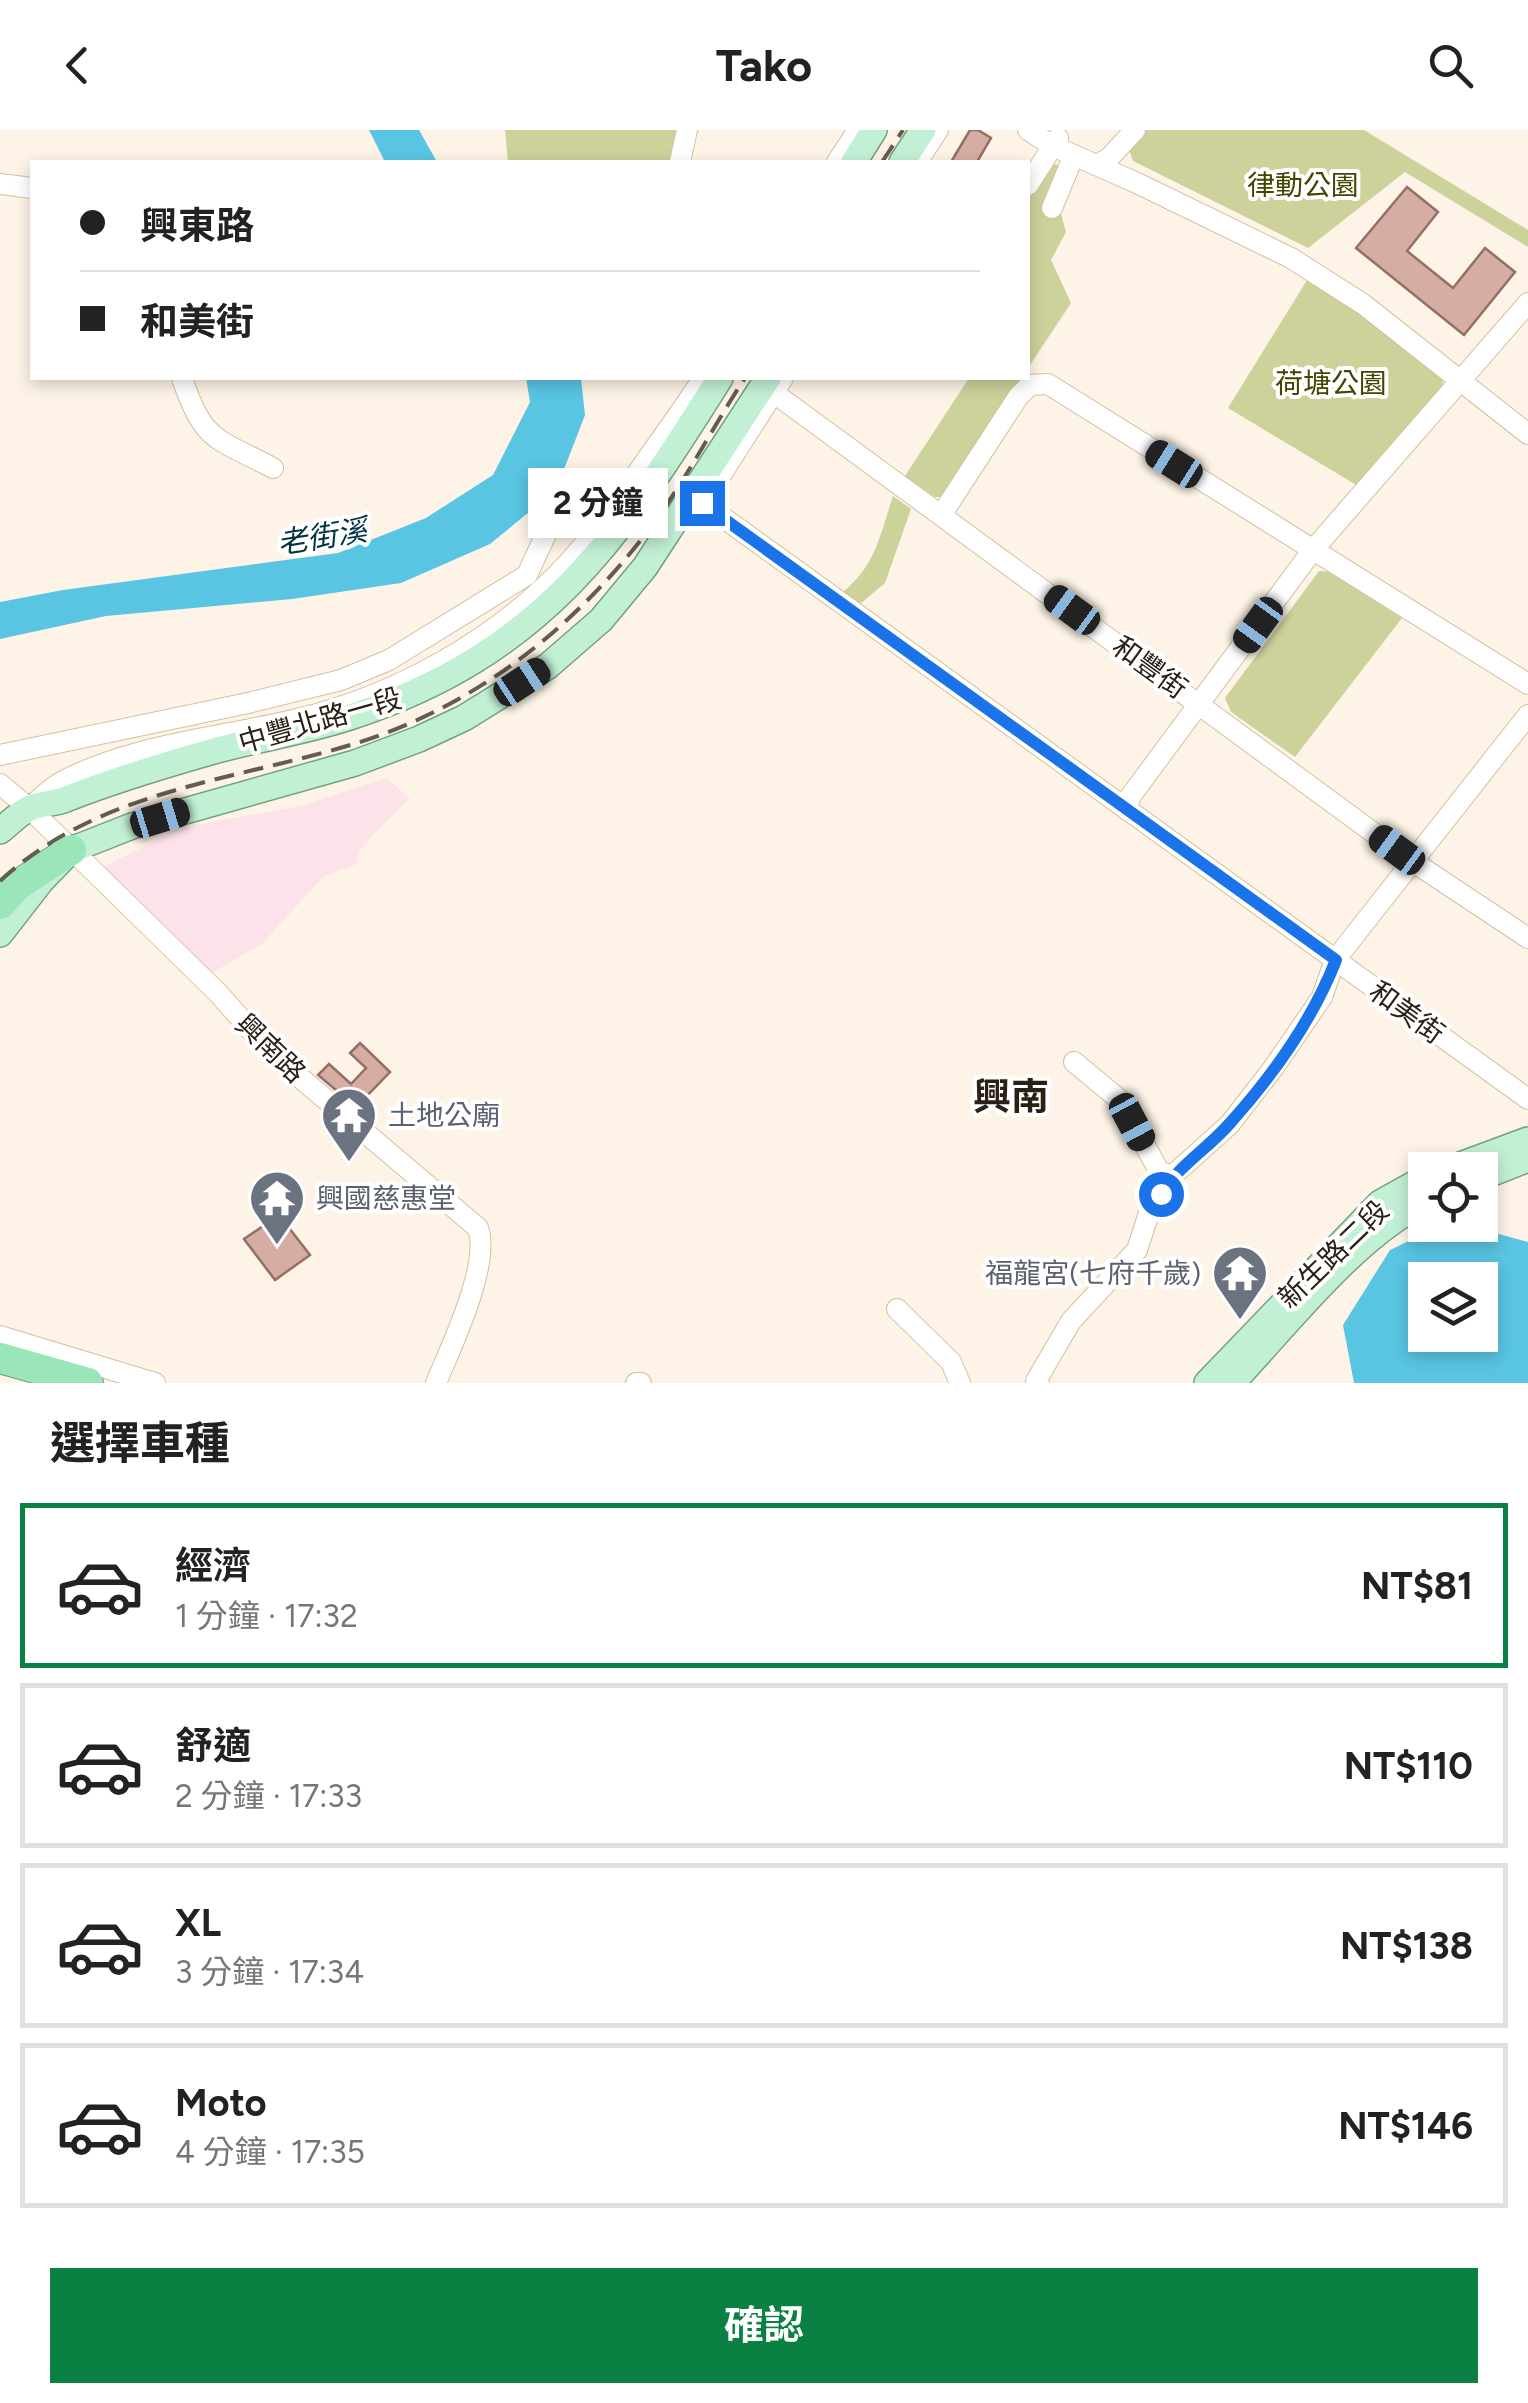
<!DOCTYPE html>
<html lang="zh-TW">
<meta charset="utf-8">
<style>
:root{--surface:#fff;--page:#f2f2f2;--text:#222;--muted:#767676;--line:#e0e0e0;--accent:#0b8043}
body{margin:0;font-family:Figtree,"Noto Sans TC",sans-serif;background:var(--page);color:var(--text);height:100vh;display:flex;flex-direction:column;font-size:38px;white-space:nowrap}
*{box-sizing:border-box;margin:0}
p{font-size:32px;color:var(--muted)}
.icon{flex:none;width:55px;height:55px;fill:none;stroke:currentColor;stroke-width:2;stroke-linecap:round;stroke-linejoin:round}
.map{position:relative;height:1253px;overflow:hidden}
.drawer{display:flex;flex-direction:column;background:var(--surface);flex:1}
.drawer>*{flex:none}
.hud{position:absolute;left:30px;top:30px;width:1000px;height:220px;border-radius:0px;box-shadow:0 5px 15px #0003;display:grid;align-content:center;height:220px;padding:0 50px;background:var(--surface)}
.fabs{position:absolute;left:1408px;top:1022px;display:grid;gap:20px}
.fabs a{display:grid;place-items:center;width:90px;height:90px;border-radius:0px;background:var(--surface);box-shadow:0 5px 15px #0003;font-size:50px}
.end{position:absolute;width:45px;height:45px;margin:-22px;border:12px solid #1a73e8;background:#fff;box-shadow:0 0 0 5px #fff}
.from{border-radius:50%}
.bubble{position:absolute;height:70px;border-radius:0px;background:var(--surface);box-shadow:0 5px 15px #0003;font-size:32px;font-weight:700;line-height:70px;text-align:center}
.car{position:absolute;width:30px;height:60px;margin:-30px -15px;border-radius:12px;box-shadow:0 0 8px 2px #0007;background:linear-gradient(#222 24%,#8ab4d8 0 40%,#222 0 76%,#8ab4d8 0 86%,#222 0)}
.hud b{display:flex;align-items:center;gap:35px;height:95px;font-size:38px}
.hud b+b{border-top:2px solid var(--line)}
.hud i{width:25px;height:25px;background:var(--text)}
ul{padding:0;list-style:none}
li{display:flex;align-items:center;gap:30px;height:165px;margin:0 20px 15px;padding:0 30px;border:5px solid var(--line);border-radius:0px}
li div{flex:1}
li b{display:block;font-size:38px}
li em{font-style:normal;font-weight:700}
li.current{border-color:var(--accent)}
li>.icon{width:90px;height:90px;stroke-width:1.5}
h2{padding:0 50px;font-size:45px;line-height:120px}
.action{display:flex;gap:20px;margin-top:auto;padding:20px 50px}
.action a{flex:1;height:115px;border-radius:0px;background:var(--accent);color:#fff;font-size:40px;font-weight:700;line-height:115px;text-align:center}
header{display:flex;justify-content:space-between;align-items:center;height:130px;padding:0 50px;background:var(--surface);font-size:45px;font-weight:700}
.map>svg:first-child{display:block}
.industrial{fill:#fde3e9}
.green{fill:#cdd19a}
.water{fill:#59c5e2;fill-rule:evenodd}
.building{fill:#d6ada3;stroke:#946f65;stroke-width:2.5}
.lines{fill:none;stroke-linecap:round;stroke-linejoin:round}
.minor-casing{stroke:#d7bfa0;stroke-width:22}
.major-casing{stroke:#73a180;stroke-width:28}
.highway-casing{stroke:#73a180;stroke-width:32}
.minor{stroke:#fff;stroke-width:20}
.major{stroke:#c2f0d5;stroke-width:25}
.highway{stroke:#9ae6b9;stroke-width:30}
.rail{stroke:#655c50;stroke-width:4;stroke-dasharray:20 10;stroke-linecap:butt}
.route{stroke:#1a73e8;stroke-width:12}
.labels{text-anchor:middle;stroke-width:8;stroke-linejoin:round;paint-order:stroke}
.park-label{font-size:28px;fill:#434501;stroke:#fff}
.street-label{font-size:28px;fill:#2a2115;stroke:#fff}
.worship-label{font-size:28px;fill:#5b616d;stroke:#fff;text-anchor:start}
.water-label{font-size:30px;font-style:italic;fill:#003440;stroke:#fff}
.district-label{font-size:38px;font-weight:bold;fill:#2a2115;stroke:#fff}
</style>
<header><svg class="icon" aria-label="back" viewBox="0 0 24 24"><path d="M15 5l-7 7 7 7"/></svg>Tako<svg class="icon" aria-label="search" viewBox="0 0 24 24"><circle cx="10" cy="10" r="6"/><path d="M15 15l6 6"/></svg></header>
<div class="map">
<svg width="1528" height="1253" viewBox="0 0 1528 1253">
<rect width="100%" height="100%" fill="#fdf3e6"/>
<polygon class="industrial" points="387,648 410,669 373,704 359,722 357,734 324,746 263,813 207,846 100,739 179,698 300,676"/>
<g class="green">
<polygon points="505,0 676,0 670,32 508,32"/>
<polygon points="1143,0 1364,0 1528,100 1528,117 1405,42 1308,118 1133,31 1128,17"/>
<polygon points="1050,32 1061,37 1058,73 1066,102 1051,130 1071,173 1028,238 1028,68"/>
<polygon points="1309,147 1357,178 1443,245 1442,261 1358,356 1228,278"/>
<polygon points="969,248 1022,248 950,360 943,367 935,367 905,346"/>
<path d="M893 366 911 379 885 453 860 474 843 462C876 435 880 405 893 366Z"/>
<polygon points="1319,441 1330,442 1402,488 1295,627 1231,582 1225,568"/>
</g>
<g class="water">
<polygon points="369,0 419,0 437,32 385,32"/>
<polygon points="526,248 581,248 585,285 556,360 490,414 401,453 292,469 106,486 0,509 0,472 63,460 338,423 426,388 493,345 530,272"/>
<path d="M1442 1095H1466L1528 1112V1253H1354L1343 1195 1390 1120ZM1480 1150V1205H1425V1150Z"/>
</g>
<g class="building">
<polygon points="970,0 978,0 991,8 977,32 951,32"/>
<polygon points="1407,57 1438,82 1407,121 1453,158 1485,118 1515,142 1464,205 1356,118"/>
<polygon points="360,913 390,942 356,977 318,945 329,934 351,954 366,938 350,923"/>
<polygon points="279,1085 310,1125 275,1150 244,1109"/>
</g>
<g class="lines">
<g class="minor-casing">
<g id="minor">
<polyline points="1028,0 1053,16 1137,53 1291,128 1363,174 1528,304"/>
<polyline points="680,32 687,0"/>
<polyline points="837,32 858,0"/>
<polyline points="917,32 938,0"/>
<polyline points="1097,35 1109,28 1135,0"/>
<polyline points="0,54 32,58"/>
<polyline points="1028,55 1058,8"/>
<polyline points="1052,78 1074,25"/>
<path d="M182 248C203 312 216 308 273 338"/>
<polyline points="774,263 1412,731 1528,808"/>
<polyline points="703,373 1528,969"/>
<polyline points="693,382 703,373 783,248"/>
<polyline points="942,384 1018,267 1030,255 1048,254 1528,554"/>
<polyline points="0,625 248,573 341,550 389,530 527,445 560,374"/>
<path d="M0 654 29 678 218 863 272 924 478 1098C491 1134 451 1217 436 1253"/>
<path d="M29 678C40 669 52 656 65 650 145 610 236 607 320 583 401 560 482 515 543 458 583 422 612 378 643 335 663 306 684 278 703 248"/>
<polyline points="1127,680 1130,667 1312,421 1528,173"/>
<polyline points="1074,932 1120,970 1159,1041 1172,1046"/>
<polyline points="897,1179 951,1232 960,1253"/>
<polyline points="0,1206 155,1253"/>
<polyline points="636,1253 641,1253"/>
<polyline points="1039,1253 1036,1251 1071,1191 1137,1120 1150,1080 1172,1046 1230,994 1274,937 1322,867 1335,830 1528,585"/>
</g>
</g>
<g class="major-casing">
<g id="major">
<polyline points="854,32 874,0"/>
<polyline points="902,32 923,0"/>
<path d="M0 701C9 694 19 683 30 678 41 673 55 674 66 669 114 650 161 636 210 622 256 609 305 602 350 587 542 524 618 411 720 248"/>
<polyline points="0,804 42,750 71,720 132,696 355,633 419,609 464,588 548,536 601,490 645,437 768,248"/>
<polyline points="1447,1040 1528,1010"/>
<polyline points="1480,1048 1528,1029"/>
<polyline points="1207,1253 1380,1073 1425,1048"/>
<path d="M1232 1253C1287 1195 1354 1107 1425 1072"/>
</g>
</g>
<g class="highway-casing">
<g id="highway">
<polyline points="0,774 18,755 71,720"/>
<polyline points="0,1228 88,1253"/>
</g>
</g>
<use href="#minor" class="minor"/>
<use href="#major" class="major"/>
<use href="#highway" class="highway"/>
<g class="rail">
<polyline points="882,32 903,0"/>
<path d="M0 751C100 659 234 651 357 613 475 576 573 499 647 402 684 354 712 298 745 248"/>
</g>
</g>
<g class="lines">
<path class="route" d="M702 373 1336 830C1313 889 1273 945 1231 992 1209 1018 1179 1035 1161 1064"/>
</g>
<defs>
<g id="temple-pin" transform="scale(2.875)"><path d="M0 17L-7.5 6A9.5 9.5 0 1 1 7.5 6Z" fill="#6b7280" stroke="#fff"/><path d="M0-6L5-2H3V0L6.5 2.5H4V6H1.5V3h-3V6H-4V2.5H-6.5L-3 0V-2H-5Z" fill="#fff"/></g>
</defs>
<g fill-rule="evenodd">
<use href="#temple-pin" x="349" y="985"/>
<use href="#temple-pin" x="277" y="1068"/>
<use href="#temple-pin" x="1240" y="1143"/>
</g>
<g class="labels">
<g class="park-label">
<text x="1303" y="65">律動公園</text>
<text x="1331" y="263">荷塘公園</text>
</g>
<g class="street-label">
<text transform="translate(1150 537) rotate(36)" y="10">和豐街</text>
<text transform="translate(320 590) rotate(-16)" y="10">中豐北路一段</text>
<text transform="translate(1407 882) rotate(36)" y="10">和美街</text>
<text transform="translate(271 918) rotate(44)" y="10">興南路</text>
<text transform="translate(1333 1124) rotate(-44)" y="10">新生路二段</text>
</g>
<g class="worship-label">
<text x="388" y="995">土地公廟</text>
<text x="316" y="1078">興國慈惠堂</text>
<text x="1201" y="1153" text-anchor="end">福龍宮(七府千歲)</text>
</g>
<g class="water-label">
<text transform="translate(322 407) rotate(-9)" y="10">老街溪</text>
</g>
<g class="district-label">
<text x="1011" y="980">興南</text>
</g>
</g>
</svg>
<div class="fabs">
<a><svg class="icon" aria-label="locate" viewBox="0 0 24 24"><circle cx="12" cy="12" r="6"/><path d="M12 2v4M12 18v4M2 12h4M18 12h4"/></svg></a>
<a><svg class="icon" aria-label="layers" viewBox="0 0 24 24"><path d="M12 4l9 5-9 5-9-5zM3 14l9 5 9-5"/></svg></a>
</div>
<i class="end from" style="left:1161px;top:1064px"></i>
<i class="end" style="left:702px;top:373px"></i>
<div class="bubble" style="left:528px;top:338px;width:140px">2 分鐘</div>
<i class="car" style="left:1174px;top:334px;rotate:302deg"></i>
<i class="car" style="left:1072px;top:480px;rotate:306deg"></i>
<i class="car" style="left:1258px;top:495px;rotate:216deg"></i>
<i class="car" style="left:522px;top:552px;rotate:57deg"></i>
<i class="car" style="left:160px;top:688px;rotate:73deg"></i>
<i class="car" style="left:1397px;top:720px;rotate:306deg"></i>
<i class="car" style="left:1132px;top:992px;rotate:152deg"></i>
<div class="hud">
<b><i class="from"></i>興東路</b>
<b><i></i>和美街</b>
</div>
</div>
<section class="drawer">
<h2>選擇車種</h2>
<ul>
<li class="current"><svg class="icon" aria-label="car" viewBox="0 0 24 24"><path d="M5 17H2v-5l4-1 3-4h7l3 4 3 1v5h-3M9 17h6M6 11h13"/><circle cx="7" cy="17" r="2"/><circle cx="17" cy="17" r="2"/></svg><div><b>經濟</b><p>1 分鐘 · 17:32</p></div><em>NT$81</em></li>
<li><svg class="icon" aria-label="car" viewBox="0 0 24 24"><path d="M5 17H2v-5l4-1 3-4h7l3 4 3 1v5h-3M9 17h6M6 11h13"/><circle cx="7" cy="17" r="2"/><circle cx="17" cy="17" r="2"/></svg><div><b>舒適</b><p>2 分鐘 · 17:33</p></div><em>NT$110</em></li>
<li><svg class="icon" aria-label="car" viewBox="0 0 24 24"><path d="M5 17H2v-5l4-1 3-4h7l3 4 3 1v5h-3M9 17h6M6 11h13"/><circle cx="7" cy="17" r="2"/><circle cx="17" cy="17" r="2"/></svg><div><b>XL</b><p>3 分鐘 · 17:34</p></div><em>NT$138</em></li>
<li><svg class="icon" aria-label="car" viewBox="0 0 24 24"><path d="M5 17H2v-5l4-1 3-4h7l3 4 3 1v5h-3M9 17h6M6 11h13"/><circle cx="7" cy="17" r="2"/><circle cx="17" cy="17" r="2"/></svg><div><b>Moto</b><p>4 分鐘 · 17:35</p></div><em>NT$146</em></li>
</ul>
<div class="action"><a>確認</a></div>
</section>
